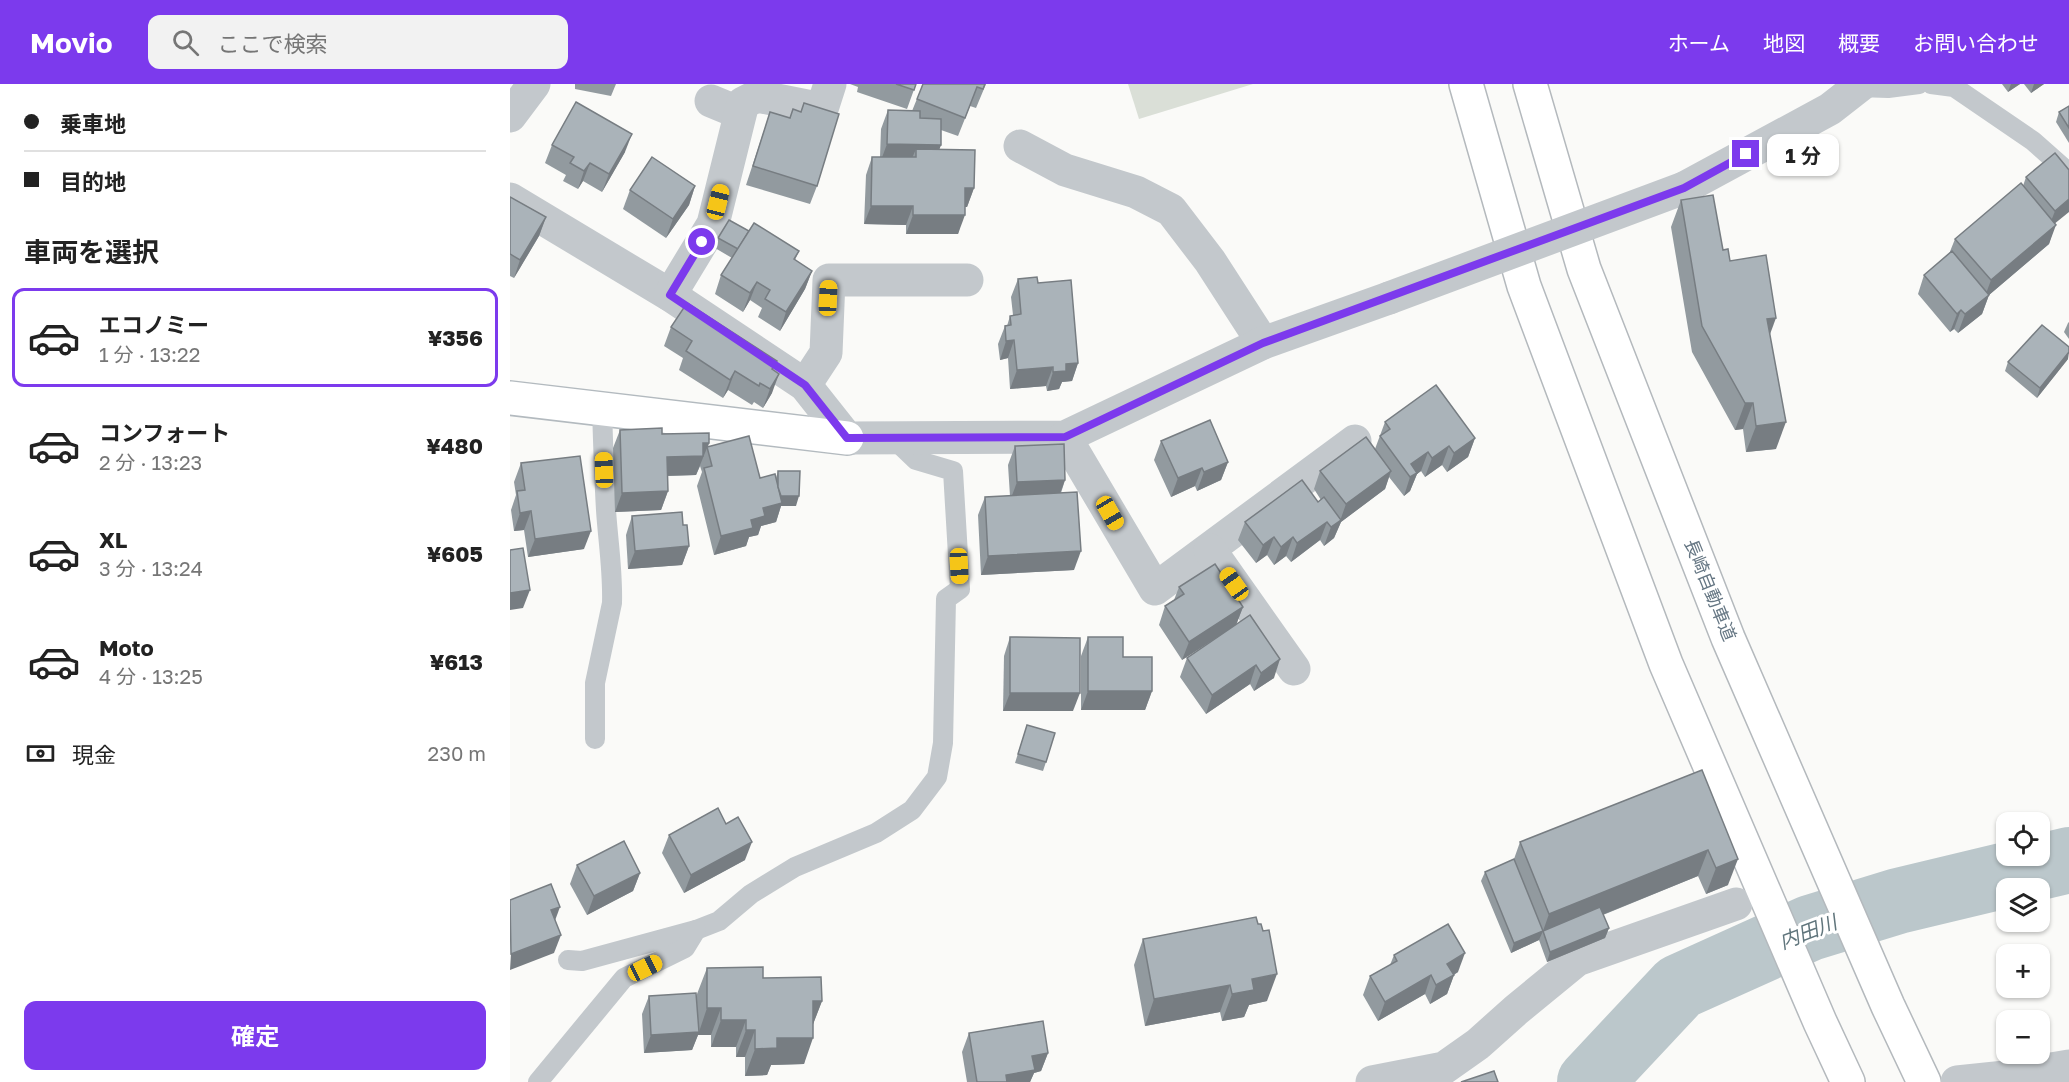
<!DOCTYPE html>
<html lang="ja">
<meta charset="utf-8">
<style>
:root{--surface:#fff;--page:#f2f2f2;--text:#222;--muted:#767676;--line:#e0e0e0;--accent:#7c3aed}
body{margin:0;font-family:"Golos Text","Noto Sans JP",sans-serif;background:var(--page);color:var(--text);height:100vh;display:flex;flex-direction:column;font-size:22px;white-space:nowrap}
*{box-sizing:border-box;margin:0}
p{font-size:20px;color:var(--muted)}
.icon{flex:none;width:33px;height:33px;fill:none;stroke:currentColor;stroke-width:2;stroke-linecap:round;stroke-linejoin:round}
.map{position:relative;flex:1;overflow:hidden}
.details{display:flex;flex-direction:column;background:var(--surface);width:510px}
.details>*{flex:none}
.hud{display:grid;align-content:center;height:132px;padding:0 24px;background:var(--surface)}
.tools{position:absolute;left:1486px;top:728px;display:grid;gap:12px}
.tools a{display:grid;place-items:center;width:54px;height:54px;border-radius:12px;background:var(--surface);box-shadow:0 2px 4px #0004;font-size:30px}
.end{position:absolute;width:27px;height:27px;margin:-14px;border:8px solid #7c3aed;background:#fff;box-shadow:0 0 0 3px #fff}
.from{border-radius:50%}
.bubble{position:absolute;height:42px;border-radius:12px;background:var(--surface);box-shadow:0 2px 4px #0004;font-size:20px;font-weight:700;line-height:42px;text-align:center}
.car{position:absolute;width:18px;height:36px;margin:-18px -9px;border-radius:8px;box-shadow:0 0 4px 2px #0007;background:linear-gradient(#f5c518 24%,#345 0 40%,#f5c518 0 76%,#345 0 86%,#f5c518 0)}
.hud b{display:flex;align-items:center;gap:21px;height:57px;font-size:22px}
.hud b+b{border-top:2px solid var(--line)}
.hud i{width:15px;height:15px;background:var(--text)}
ul{padding:0;list-style:none}
li{display:flex;align-items:center;gap:18px;height:99px;margin:0 12px 9px;padding:0 12px;border:3px solid transparent;border-radius:12px}
li div{flex:1}
li b{display:block;font-size:22px}
li em{font-style:normal;font-weight:700}
li.on{border-color:var(--accent)}
li>.icon{width:54px;height:54px;stroke-width:1.5}
h2{padding:0 24px;font-size:27px;line-height:72px}
.pay{display:flex;align-items:center;gap:15px;height:66px;padding:0 24px;font-size:22px}
.pay p{margin-inline-start:auto}
.button{display:flex;gap:12px;margin-top:auto;padding:12px 24px}
.button a{flex:1;height:69px;border-radius:12px;background:var(--accent);color:#fff;font-size:24px;font-weight:700;line-height:69px;text-align:center}
header{display:flex;align-items:center;gap:36px;box-sizing:border-box;height:84px;padding:0 30px;background:var(--accent);color:#fff}
header strong{font-size:28px}
nav{display:flex;gap:33px;margin-inline-start:auto;font-size:21px}
.search{width:420px;height:54px;background:var(--page);display:flex;align-items:center;gap:15px;box-sizing:border-box;padding:0 21px;border-radius:12px;color:var(--muted);font-size:22px}
main{display:flex;flex:1;min-height:0}
.map>svg:first-child{display:block}
.green{fill:#dadfd7}
.lines{fill:none;stroke-linecap:round;stroke-linejoin:round}
.river{stroke:#bbc7cb;stroke-width:66}
.secondary-casing{stroke:#b3babf;stroke-width:36}
.highway-casing{stroke:#b4b9bd;stroke-width:36}
.lane{stroke:#c3c8cc;stroke-width:20}
.street{stroke:#c3c8cc;stroke-width:33}
.secondary{stroke:#fff;stroke-width:33}
.highway{stroke:#fff;stroke-width:33}
.street-bridge{stroke:#c3c8cc;stroke-width:33}
.wall{fill:#929a9f}
.shaded-wall{fill:#777d82}
.building{fill:#aab3b9;stroke:#777d82;stroke-width:1.5}
.route{stroke:#7c3aed;stroke-width:8}
.labels{text-anchor:middle;stroke-width:6;stroke-linejoin:round;paint-order:stroke}
.street-label{font-size:18px;fill:#657683;stroke:#fff}
.water-label{font-size:20px;font-style:italic;fill:#60757c;stroke:#fff}
</style>
<header>
<strong>Movio</strong>
<div class="search"><svg class="icon" aria-label="search" viewBox="0 0 24 24"><circle cx="10" cy="10" r="6"/><path d="M15 15l6 6"/></svg>ここで検索</div>
<nav><a>ホーム</a><a>地図</a><a>概要</a><a>お問い合わせ</a></nav>
</header>
<main>
<section class="details">
<div class="hud">
<b><i class="from"></i>乗車地</b>
<b><i></i>目的地</b>
</div>
<h2>車両を選択</h2>
<ul>
<li class="on"><svg class="icon" aria-label="car" viewBox="0 0 24 24"><path d="M5 17H2v-5l4-1 3-4h7l3 4 3 1v5h-3M9 17h6M6 11h13"/><circle cx="7" cy="17" r="2"/><circle cx="17" cy="17" r="2"/></svg><div><b>エコノミー</b><p>1 分 · 13:22</p></div><em>¥356</em></li>
<li><svg class="icon" aria-label="car" viewBox="0 0 24 24"><path d="M5 17H2v-5l4-1 3-4h7l3 4 3 1v5h-3M9 17h6M6 11h13"/><circle cx="7" cy="17" r="2"/><circle cx="17" cy="17" r="2"/></svg><div><b>コンフォート</b><p>2 分 · 13:23</p></div><em>¥480</em></li>
<li><svg class="icon" aria-label="car" viewBox="0 0 24 24"><path d="M5 17H2v-5l4-1 3-4h7l3 4 3 1v5h-3M9 17h6M6 11h13"/><circle cx="7" cy="17" r="2"/><circle cx="17" cy="17" r="2"/></svg><div><b>XL</b><p>3 分 · 13:24</p></div><em>¥605</em></li>
<li><svg class="icon" aria-label="car" viewBox="0 0 24 24"><path d="M5 17H2v-5l4-1 3-4h7l3 4 3 1v5h-3M9 17h6M6 11h13"/><circle cx="7" cy="17" r="2"/><circle cx="17" cy="17" r="2"/></svg><div><b>Moto</b><p>4 分 · 13:25</p></div><em>¥613</em></li>
</ul>
<div class="pay"><svg class="icon" aria-label="cash" viewBox="0 0 24 24"><path d="M3 7h18v10H3z"/><circle cx="12" cy="12" r="2"/></svg>現金<p>230 m</p></div>
<div class="button"><a>確定</a></div>
</section>
<div class="map">
<svg width="1559" height="998" viewBox="0 0 1559 998">
<rect width="100%" height="100%" fill="#fafaf8"/>
<polygon class="green" points="618,0 743,0 629,35"/>
<g class="lines">
<polyline class="river" points="1080,998 1169,903 1300,844 1388,817 1559,776"/>
<g class="secondary-casing">
<polyline id="secondary" points="0,314 337,354"/>
</g>
<g class="highway-casing">
<g id="highway">
<polyline points="956,0 1014,202 1156,580 1310,938 1338,998"/>
<polyline points="1020,0 1074,185 1218,554 1378,922 1414,998"/>
</g>
</g>
<g class="lane">
<polyline points="1421,0 1444,3 1523,57 1559,89"/>
<polyline points="1348,3 1378,4 1409,0"/>
<path d="M85 655V599L102 519C103 487 98 457 96 426 94 392 93 358 92 324"/>
<polyline points="58,876 72,877 186,846 209,837 241,810 285,783 366,749 402,726 427,693 433,659 436,515 450,505 443,387 406,376 383,354"/>
<polyline points="28,998 114,894 175,864 186,846"/>
</g>
<g class="street">
<polyline points="201,17 230,29"/>
<polyline points="0,32 24,0"/>
<polyline points="510,62 555,86 626,108 661,126 700,177 753,259"/>
<polyline points="1174,104 1320,25 1352,0"/>
<polyline points="0,115 160,211 295,301 337,354 555,353 753,259 879,214"/>
<polyline points="160,211 203,140 233,19 247,12 312,25 320,0"/>
<polyline points="295,301 316,269 319,196 457,196"/>
<polyline points="555,353 645,505 845,357"/>
<polyline points="700,466 784,585"/>
<polyline points="862,998 934,984 968,960 1006,926 1067,876 1226,820"/>
<polyline points="1447,998 1495,993 1559,982"/>
</g>
<use href="#secondary" class="secondary"/>
<use href="#highway" class="highway"/>
<polyline class="street-bridge" points="879,214 1174,104"/>
</g>
<g class="wall">
<polygon points="65,0 106,0 101,12 65,5"/>
<polygon points="340,0 406,0 397,25 347,8 348,3"/>
<polygon points="413,0 476,0 466,24 460,22 448,52 431,46 431,61 429,65 464,104 457,123 455,123 448,150 396,150 396,141 354,140 356,91 362,73 370,73 371,45 378,26 402,27"/>
<polygon points="1492,0 1510,0 1498,8"/>
<polygon points="1514,0 1534,0 1521,9"/>
<polygon points="294,19 307,102 300,120 236,101 260,28 280,34 283,25 291,28"/>
<polygon points="1559,22 1559,59 1546,38 1549,28"/>
<polygon points="42,61 115,68 92,108 73,97 68,105 53,97 56,91 35,79"/>
<polygon points="1545,69 1545,140 1539,160 1479,211 1472,230 1448,249 1444,245 1440,248 1408,210 1414,191 1439,170 1445,155 1513,102 1516,93"/>
<polygon points="185,102 179,121 156,154 113,125 120,106"/>
<polygon points="0,113 36,133 29,152 4,194 0,192"/>
<polygon points="1171,116 1213,166 1260,251 1266,365 1236,368 1233,345 1225,346 1182,268 1161,143"/>
<polygon points="239,147 289,167 285,176 302,187 295,205 270,247 248,233 252,224 240,216 233,228 205,210 211,191 222,174 205,164 208,154"/>
<polygon points="508,195 528,199 568,279 562,297 552,298 549,305 537,307 536,302 500,305 498,274 490,276 488,260 495,242 497,242 500,232 503,231 501,213"/>
<polygon points="1559,238 1559,255 1554,248 1558,239"/>
<polygon points="161,243 264,287 262,309 253,324 244,318 242,321 218,306 213,314 169,286 173,274 154,262"/>
<polygon points="1558,275 1527,314 1495,287 1498,278"/>
<polygon points="875,338 965,354 958,373 937,388 932,381 915,393 911,387 907,390 900,407 894,412 879,393 875,405 831,438 824,454 814,462 810,456 781,478 776,472 764,481 757,471 746,479 728,456 735,438 808,418 811,416 804,405 810,387 865,365"/>
<polygon points="110,346 152,350 199,359 198,363 250,394 266,394 268,387 286,422 271,422 266,438 251,442 248,451 239,453 236,462 204,471 187,402 192,388 190,382 192,378 186,391 158,392 158,407 151,426 105,428 103,364"/>
<polygon points="651,357 718,378 711,396 687,407 685,402 661,413 644,376"/>
<polygon points="505,362 555,396 551,409 564,486 471,491 468,431 475,413 500,412 498,381"/>
<polygon points="11,379 74,465 18,473 14,446 4,447 1,426 6,411 4,398"/>
<polygon points="122,432 173,441 179,462 172,481 118,485 116,451"/>
<polygon points="669,503 733,523 726,541 764,594 744,607 740,600 696,630 670,593 677,574 712,550 672,576 649,541 655,522 664,516"/>
<polygon points="500,553 563,627 493,627 494,572"/>
<polygon points="578,553 613,573 642,607 635,626 571,626 571,572"/>
<polygon points="517,641 536,678 533,687 505,679"/>
<polygon points="1192,686 1218,801 1196,810 1188,792 1093,831 1099,844 1095,854 1037,878 1029,856 1001,869 971,797 975,788 1004,775 1010,758"/>
<polygon points="159,751 235,776 174,809 152,769"/>
<polygon points="67,781 130,789 123,807 77,831 60,800"/>
<polygon points="633,855 757,917 739,921 734,933 712,937 710,928 635,942 624,881"/>
<polygon points="884,871 948,888 944,891 937,910 920,920 915,910 868,937 853,911 860,892 880,881"/>
<polygon points="197,884 253,894 312,917 303,940 294,980 261,981 257,991 235,992 235,973 226,973 226,963 201,963 201,951 188,951 182,966 134,969 132,930 139,912 187,922 187,910"/>
<polygon points="459,949 538,969 531,987 524,989 520,998 457,998 452,968"/>
</g>
<g class="shaded-wall">
<polygon points="1501,0 1510,0 1498,8"/>
<polygon points="1524,0 1534,0 1521,9"/>
<polygon points="122,50 115,68 92,108 99,90"/>
<polygon points="377,60 431,61 424,80 406,73 406,65 400,79 370,79"/>
<polygon points="80,79 73,97 68,105 74,87"/>
<polygon points="185,102 179,121 156,154 163,135"/>
<polygon points="455,104 464,104 457,123 449,123"/>
<polygon points="1559,115 1559,128 1538,145 1545,127"/>
<polygon points="361,122 403,122 396,141 354,140"/>
<polygon points="403,131 455,131 448,150 396,150"/>
<polygon points="36,133 29,152 4,194 10,176"/>
<polygon points="1546,141 1539,160 1479,211 1472,230 1448,249 1455,230 1474,215 1481,196"/>
<polygon points="302,187 295,205 270,247 276,228"/>
<polygon points="247,198 240,216 233,228 240,209"/>
<polygon points="1451,226 1444,245 1440,248 1447,230"/>
<polygon points="1266,234 1256,261 1257,235"/>
<polygon points="504,256 498,274 490,276 496,257"/>
<polygon points="1559,268 1558,275 1527,314 1530,304"/>
<polygon points="568,279 562,297 552,298 549,305 537,307 543,288 556,280"/>
<polygon points="543,283 536,302 500,305 507,286"/>
<polygon points="225,287 218,306 213,314 220,296"/>
<polygon points="269,290 262,309 253,324 260,305"/>
<polygon points="1235,319 1243,319 1233,345 1225,346"/>
<polygon points="1276,338 1266,365 1236,368 1246,342"/>
<polygon points="965,354 958,373 937,388 944,369"/>
<polygon points="193,359 199,359 186,391 150,392 157,373"/>
<polygon points="939,362 932,381 915,393 922,374"/>
<polygon points="918,368 911,387 907,390 900,407 894,412 900,393 901,380"/>
<polygon points="718,378 711,396 687,407 694,388"/>
<polygon points="692,384 685,402 661,413 668,394"/>
<polygon points="881,387 875,405 831,438 824,454 814,462 821,443 830,437 836,420"/>
<polygon points="555,396 548,415 500,417 507,398"/>
<polygon points="158,407 151,426 105,428 112,409"/>
<polygon points="268,412 289,412 286,422 271,422 266,438 251,442 248,451 239,453 236,462 204,471 211,452 241,436"/>
<polygon points="21,427 14,446 4,447 10,429"/>
<polygon points="817,438 810,456 781,478 787,459"/>
<polygon points="81,447 74,465 18,473 25,455"/>
<polygon points="764,453 757,471 746,479 753,461"/>
<polygon points="783,453 776,472 764,481 771,463"/>
<polygon points="179,462 172,481 118,485 125,467"/>
<polygon points="571,467 564,486 471,491 478,472"/>
<polygon points="20,506 13,524 0,526 0,509"/>
<polygon points="733,523 726,541 672,576 679,558"/>
<polygon points="770,575 764,594 744,607 751,589"/>
<polygon points="746,581 740,600 696,630 702,611"/>
<polygon points="578,607 642,607 635,626 571,626"/>
<polygon points="500,609 570,609 563,627 493,627"/>
<polygon points="242,758 235,776 174,809 181,791"/>
<polygon points="1198,766 1188,792 1035,854 1033,847 1029,856 1001,869 1004,859 1033,847 1039,830"/>
<polygon points="1228,775 1218,801 1196,810 1206,784"/>
<polygon points="130,789 123,807 77,831 84,812"/>
<polygon points="50,823 43,842 41,826"/>
<polygon points="1099,844 1095,854 1037,878 1040,868"/>
<polygon points="51,851 44,869 0,886 1,870"/>
<polygon points="955,869 948,888 930,898 937,880"/>
<polygon points="767,890 757,917 739,921 734,933 712,937 722,910 742,895"/>
<polygon points="921,891 915,910 868,937 875,918"/>
<polygon points="944,891 937,910 920,920 926,901"/>
<polygon points="720,901 710,928 635,942 644,915"/>
<polygon points="303,917 312,917 302,943"/>
<polygon points="197,924 211,924 201,951 188,951 182,966 134,969 141,951 189,948"/>
<polygon points="211,936 236,936 226,963 201,963"/>
<polygon points="236,946 245,946 235,973 226,973"/>
<polygon points="267,954 303,954 294,980 261,981 257,991 235,992 245,965"/>
<polygon points="538,969 531,987 524,989 520,998 493,998 496,991 522,972"/>
</g>
<g class="building">
<polygon points="386,0 406,0 404,6"/>
<polygon points="413,0 475,0 473,5 467,3 455,34 407,15"/>
<polygon points="66,18 122,50 99,90 80,79 74,87 60,79 64,73 42,61"/>
<polygon points="294,19 329,30 307,102 243,82 260,28 280,34 283,25 291,28"/>
<polygon points="1559,22 1559,44 1549,28"/>
<polygon points="378,26 410,27 410,34 431,35 431,61 377,60"/>
<polygon points="406,65 465,66 464,104 455,104 455,131 403,131 403,122 361,122 362,73 406,73"/>
<polygon points="1545,69 1559,86 1559,115 1545,127 1516,93"/>
<polygon points="142,73 185,102 163,135 120,106"/>
<polygon points="1511,99 1546,141 1481,196 1445,155"/>
<polygon points="1203,111 1213,166 1218,165 1220,177 1256,171 1266,234 1257,235 1276,338 1246,342 1243,319 1235,319 1192,242 1171,116"/>
<polygon points="0,113 36,133 10,176 0,170"/>
<polygon points="219,136 239,147 228,165 208,154"/>
<polygon points="244,139 289,167 284,175 302,187 276,228 255,215 260,206 247,198 240,209 211,191"/>
<polygon points="1442,167 1479,211 1455,230 1451,226 1447,230 1414,191"/>
<polygon points="527,193 528,199 561,196 568,279 556,280 556,287 543,288 543,283 507,286 504,256 496,257 495,242 501,241 500,232 511,230 508,195"/>
<polygon points="177,219 267,277 262,285 269,290 260,305 250,299 249,302 225,287 220,296 176,267 182,257 161,243"/>
<polygon points="1532,241 1559,263 1559,268 1530,304 1498,278"/>
<polygon points="926,301 965,354 944,369 939,362 922,374 918,368 901,380 907,389 900,393 870,352 880,345 875,338"/>
<polygon points="700,336 718,378 694,388 692,384 668,394 651,357"/>
<polygon points="152,344 152,350 199,349 199,359 193,359 193,372 157,373 158,407 112,409 110,346"/>
<polygon points="239,352 250,394 265,390 272,419 253,424 255,432 241,436 243,444 211,452 194,384 202,382 197,363"/>
<polygon points="856,353 881,387 836,420 810,387"/>
<polygon points="554,360 555,396 507,398 505,362"/>
<polygon points="70,372 81,447 25,455 21,427 10,429 7,407 15,406 11,379"/>
<polygon points="268,387 290,387 289,412 271,412 268,403"/>
<polygon points="792,396 808,418 814,413 831,436 821,443 817,438 787,459 783,453 771,463 764,453 753,461 735,438"/>
<polygon points="567,408 571,467 478,472 475,413"/>
<polygon points="172,428 173,441 177,441 179,462 125,467 122,432"/>
<polygon points="13,464 20,506 0,509 0,466"/>
<polygon points="705,480 733,523 679,558 655,522 674,510 669,503"/>
<polygon points="740,531 770,575 751,589 746,581 702,611 677,574"/>
<polygon points="500,553 570,554 570,609 500,609"/>
<polygon points="578,553 613,553 613,573 642,573 642,607 578,607"/>
<polygon points="517,641 545,649 536,678 508,670"/>
<polygon points="1192,686 1228,775 1206,784 1198,766 1039,830 1010,758"/>
<polygon points="208,724 216,740 228,733 242,758 181,791 159,751"/>
<polygon points="114,757 130,789 84,812 67,781"/>
<polygon points="1004,775 1033,847 1004,859 975,788"/>
<polygon points="41,800 50,823 41,826 51,851 1,870 0,816"/>
<polygon points="1090,823 1099,844 1040,868 1033,847"/>
<polygon points="746,833 748,840 751,840 753,847 759,846 767,890 742,895 744,906 722,910 720,901 644,915 633,855"/>
<polygon points="938,840 955,869 937,880 944,891 926,901 921,891 875,918 860,892 887,877 884,871"/>
<polygon points="253,883 253,894 311,893 312,917 303,917 303,954 267,954 267,964 245,965 245,946 236,946 236,936 211,936 211,924 197,924 197,884"/>
<polygon points="186,909 189,948 141,951 139,912"/>
<polygon points="533,937 538,969 522,972 525,986 496,991 497,998 467,998 459,949"/>
<polygon points="984,987 988,998 951,998"/>
</g>
<g class="lines">
<polyline class="route" points="192,158 160,211 295,301 337,354 555,353 753,259 1174,104 1236,70"/>
</g>
<g class="labels">
<g class="street-label">
<text transform="translate(1200 506) rotate(68)" y="6">長崎自動車道</text>
</g>
<g class="water-label">
<text transform="translate(1298 848) rotate(-21)" y="7">内田川</text>
</g>
</g>
</svg>
<div class="tools">
<a><svg class="icon" aria-label="locate" viewBox="0 0 24 24"><circle cx="12" cy="12" r="6"/><path d="M12 2v4M12 18v4M2 12h4M18 12h4"/></svg></a>
<a><svg class="icon" aria-label="layers" viewBox="0 0 24 24"><path d="M12 4l9 5-9 5-9-5zM3 14l9 5 9-5"/></svg></a>
<a>+</a>
<a>−</a>
</div>
<i class="end from" style="left:192px;top:158px"></i>
<i class="end" style="left:1236px;top:70px"></i>
<div class="bubble" style="left:1257px;top:50px;width:72px">1 分</div>
<i class="car" style="left:208px;top:118px;rotate:14deg"></i>
<i class="car" style="left:318px;top:214px;rotate:3deg"></i>
<i class="car" style="left:94px;top:386px;rotate:358deg"></i>
<i class="car" style="left:600px;top:429px;rotate:150deg"></i>
<i class="car" style="left:449px;top:482px;rotate:177deg"></i>
<i class="car" style="left:724px;top:500px;rotate:325deg"></i>
<i class="car" style="left:135px;top:884px;rotate:64deg"></i>
</div>
</main>
